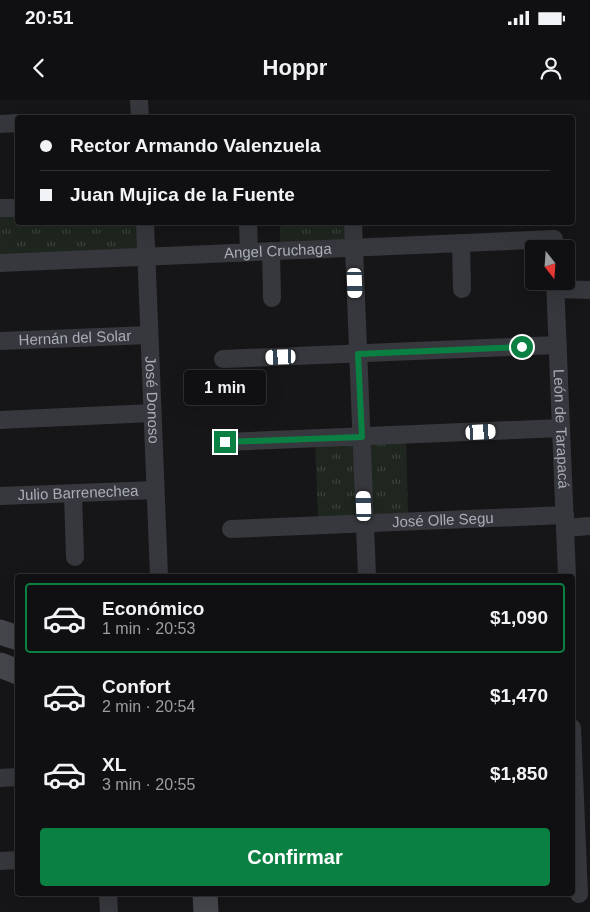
<!DOCTYPE html>
<html lang="es">
<meta charset="utf-8">
<style>
:root{--surface:#101012;--page:#19191b;--text:#f1f3f6;--muted:#9c9d9f;--line:#303032;--accent:#0b8043}
body{margin:0;font-family:Arial,sans-serif;background:var(--page);color:var(--text);height:100vh;display:flex;flex-direction:column;font-size:19px;white-space:nowrap}
*{box-sizing:border-box;margin:0}
p{font-size:16px;color:var(--muted)}
.icon{flex:none;width:28px;height:28px;fill:none;stroke:currentColor;stroke-width:2;stroke-linecap:round;stroke-linejoin:round}
.map{position:relative;flex:1;overflow:hidden}
.side{position:absolute;left:15px;top:474px;width:560px;height:322px;display:flex;flex-direction:column;background:var(--surface);border-radius:5px;box-shadow:0 5px 20px #0002,0 0 0 1px var(--line)}
.side>*{flex:none}
.hud{position:absolute;left:15px;top:15px;width:560px;height:110px;border-radius:5px;box-shadow:0 5px 20px #0002,0 0 0 1px var(--line);display:grid;align-content:center;height:110px;padding:0 25px;background:var(--surface)}
.needle{width:32px;rotate:163deg}
.controls{position:absolute;left:525px;top:140px;display:grid;gap:10px}
.controls a{display:grid;place-items:center;width:50px;height:50px;border-radius:5px;background:var(--surface);box-shadow:0 5px 20px #0002,0 0 0 1px var(--line);font-size:25px}
.end{position:absolute;width:22px;height:22px;margin:-11px;border:6px solid #0b8043;background:#fff;box-shadow:0 0 0 2px #fff}
.from{border-radius:50%}
.bubble{position:absolute;height:35px;border-radius:5px;background:var(--surface);box-shadow:0 5px 20px #0002,0 0 0 1px var(--line);font-size:16px;font-weight:700;line-height:35px;text-align:center}
.car{position:absolute;width:15px;height:30px;margin:-15px -8px;border-radius:6px;box-shadow:0 0 4px 1px #0007;background:linear-gradient(#fff 24%,#345 0 40%,#fff 0 76%,#345 0 86%,#fff 0)}
.hud b{display:flex;align-items:center;gap:18px;height:48px;font-size:19px}
.hud b+b{border-top:1px solid var(--line)}
.hud i{width:12px;height:12px;background:var(--text)}
ul{padding:9px 0 0;list-style:none}
li{display:flex;align-items:center;gap:15px;height:70px;margin:0 10px 8px;padding:0 15px;border:2px solid transparent;border-radius:5px}
li div{flex:1}
li b{display:block;font-size:19px}
li em{font-style:normal;font-weight:700}
li.active{border-color:var(--accent)}
li>.icon{width:45px;height:45px;stroke-width:1.5}
.cta{display:flex;gap:10px;margin-top:auto;padding:10px 25px}
.cta a{flex:1;height:58px;border-radius:5px;background:var(--accent);color:#fff;font-size:20px;font-weight:700;line-height:58px;text-align:center}
.status{display:flex;justify-content:space-between;align-items:center;height:35px;padding:0 25px;background:var(--surface);direction:ltr}
.status svg{height:14px;fill:currentColor}
header{display:flex;justify-content:space-between;align-items:center;height:65px;padding:0 25px;background:var(--surface);font-size:22px;font-weight:700}
.map>svg:first-child{display:block}
.park{fill:url(#park-tufts)}
.lines{fill:none;stroke-linecap:round;stroke-linejoin:round}
.street{stroke:#37383d;stroke-width:18}
.secondary{stroke:#45474d;stroke-width:25}
.route{stroke:#0b8043;stroke-width:6}
.labels{text-anchor:middle;stroke-width:5;stroke-linejoin:round;paint-order:stroke}
.street-label{font-size:15px;fill:#a8adb8;stroke:#111113}
</style>
<div class="status"><b>20:51</b><svg viewBox="0 0 49 12"><path d="M0 12V9h3v3zM5 12V6h3v6zM10 12V3h3v9zM15 12V0h3v12zM26 1h20v11H26zM47 4h2v5h-2z"/></svg></div>
<header><svg class="icon" aria-label="back" viewBox="0 0 24 24"><path d="M15 5l-7 7 7 7"/></svg>Hoppr<svg class="icon" aria-label="person" viewBox="0 0 24 24"><circle cx="12" cy="8" r="4"/><path d="M4 21q1-7 8-7t8 7"/></svg></header>
<div class="map">
<svg width="590" height="812" viewBox="0 0 590 812">
<defs>
<pattern id="park-tufts" width="24" height="20" patternUnits="userSpaceOnUse" patternTransform="scale(1.25)"><rect width="24" height="20" fill="#1e261f"/><path d="M3 7l-1-3M5 7V3M7 7l1-3M15 17l-1-3M17 17v-4M19 17l1-3" fill="none" stroke="#3c433d"/></pattern>
</defs>
<rect width="100%" height="100%" fill="#161618"/>
<g class="park">
<polygon points="17,114 18,122 138,123 138,151 0,155 0,115"/>
<polygon points="280,123 354,123 354,143 280,144"/>
<polygon points="406,336 408,414 318,417 315,339"/>
</g>
<g class="lines">
<g class="street">
<polyline points="139,0 140,18"/>
<polyline points="0,24 18,23"/>
<polyline points="0,108 18,108"/>
<path id="s1" d="M145 122 159 476"/>
<polyline points="248,122 249,152"/>
<polyline points="353,122 367,476"/>
<polyline points="461,143 462,189"/>
<polyline points="271,151 272,198"/>
<path id="s2" d="M0 163 554 139V149"/>
<path id="s3" d="M555 181 567 476"/>
<polyline points="556,189 590,190"/>
<path id="s4" d="M0 241 149 235"/>
<polyline points="223,259 558,245"/>
<polyline points="0,320 152,313"/>
<polyline points="225,342 561,328"/>
<polyline points="73,394 75,457"/>
<path id="s5" d="M0 396 155 390"/>
<polyline points="565,428 590,426"/>
<path id="s6" d="M231 429 565 415"/>
<polyline points="572,628 579,794"/>
<polyline points="0,678 18,677"/>
<polyline points="0,761 18,760"/>
<polyline points="108,794 109,812"/>
</g>
<g class="secondary">
<polyline points="0,532 18,538"/>
<polyline points="0,565 18,572"/>
<polyline points="205,794 206,812"/>
</g>
</g>
<g class="lines">
<polyline class="route" points="225,342 362,337 358,254 522,247"/>
</g>
<g class="labels">
<g class="street-label">
<text dy="5" stroke="none"><textPath href="#s2" startOffset="278">Angel Cruchaga</textPath></text>
<text dy="5" stroke="none"><textPath href="#s4" startOffset="75">Hernán del Solar</textPath></text>
<text dy="5" stroke="none"><textPath href="#s1" startOffset="178">José Donoso</textPath></text>
<text dy="5" stroke="none"><textPath href="#s3" startOffset="148">León de Tarapacá</textPath></text>
<text dy="5" stroke="none"><textPath href="#s5" startOffset="78">Julio Barrenechea</textPath></text>
<text dy="5" stroke="none"><textPath href="#s6" startOffset="212">José Olle Segu</textPath></text>
</g>
</g>
</svg>
<div class="controls">
<a><svg class="needle" viewBox="-14 -14 28 28"><path d="M0-13l5 13h-10z" fill="#e53935"/><path d="M0 13l5-13h-10z" fill="#9c9d9f"/></svg></a>
</div>
<i class="end from" style="left:522px;top:247px"></i>
<i class="end" style="left:225px;top:342px"></i>
<div class="bubble" style="left:184px;top:270px;width:82px">1 min</div>
<i class="car" style="left:355px;top:183px;rotate:178deg"></i>
<i class="car" style="left:281px;top:257px;rotate:268deg"></i>
<i class="car" style="left:481px;top:332px;rotate:87deg"></i>
<i class="car" style="left:364px;top:406px;rotate:358deg"></i>
<div class="hud">
<b><i class="from"></i>Rector Armando Valenzuela</b>
<b><i></i>Juan Mujica de la Fuente</b>
</div>
<section class="side">
<ul>
<li class="active"><svg class="icon" aria-label="car" viewBox="0 0 24 24"><path d="M5 17H2v-5l4-1 3-4h7l3 4 3 1v5h-3M9 17h6M6 11h13"/><circle cx="7" cy="17" r="2"/><circle cx="17" cy="17" r="2"/></svg><div><b>Económico</b><p>1 min · 20:53</p></div><em>$1,090</em></li>
<li><svg class="icon" aria-label="car" viewBox="0 0 24 24"><path d="M5 17H2v-5l4-1 3-4h7l3 4 3 1v5h-3M9 17h6M6 11h13"/><circle cx="7" cy="17" r="2"/><circle cx="17" cy="17" r="2"/></svg><div><b>Confort</b><p>2 min · 20:54</p></div><em>$1,470</em></li>
<li><svg class="icon" aria-label="car" viewBox="0 0 24 24"><path d="M5 17H2v-5l4-1 3-4h7l3 4 3 1v5h-3M9 17h6M6 11h13"/><circle cx="7" cy="17" r="2"/><circle cx="17" cy="17" r="2"/></svg><div><b>XL</b><p>3 min · 20:55</p></div><em>$1,850</em></li>
</ul>
<div class="cta"><a>Confirmar</a></div>
</section>
</div>
